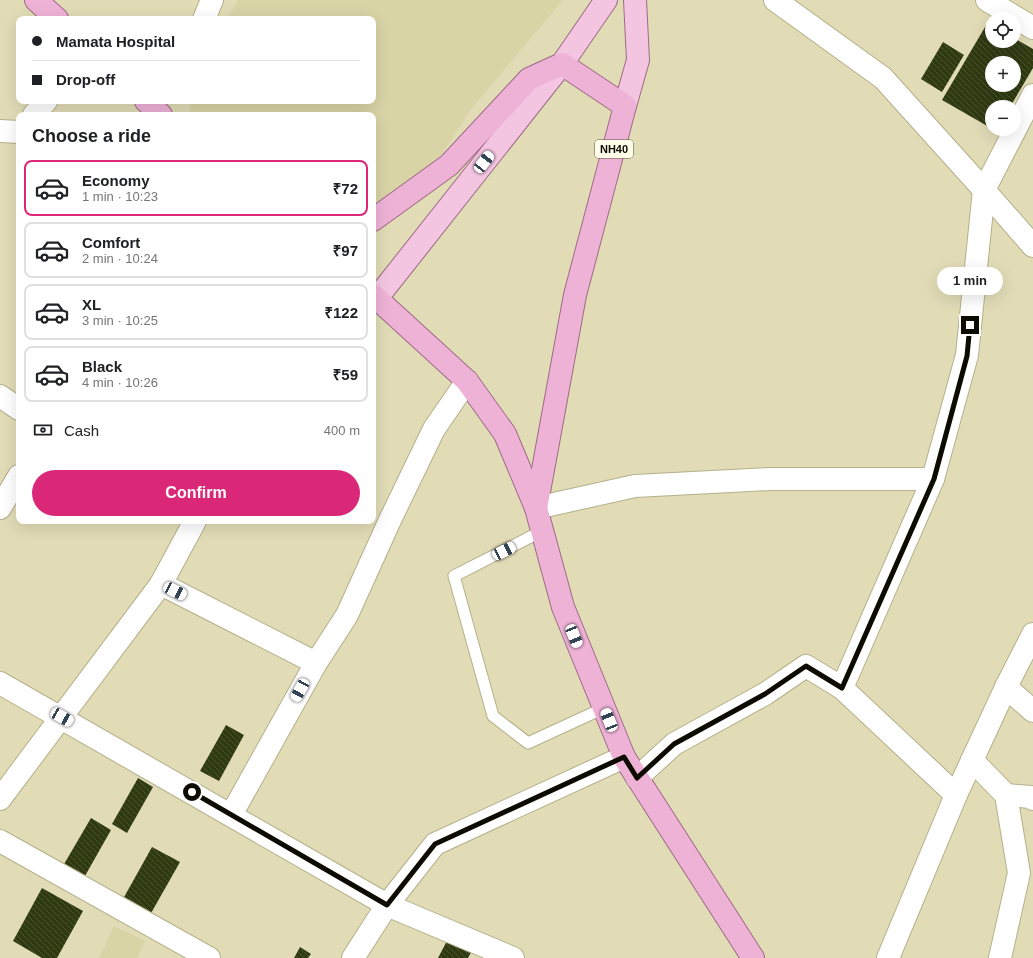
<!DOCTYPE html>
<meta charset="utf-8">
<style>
:root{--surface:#fff;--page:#f2f2f2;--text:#202124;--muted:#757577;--line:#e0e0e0;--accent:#db2777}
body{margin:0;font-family:Helvetica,sans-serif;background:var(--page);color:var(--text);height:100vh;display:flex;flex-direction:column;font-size:15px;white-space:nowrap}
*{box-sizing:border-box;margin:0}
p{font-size:13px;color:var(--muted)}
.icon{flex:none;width:22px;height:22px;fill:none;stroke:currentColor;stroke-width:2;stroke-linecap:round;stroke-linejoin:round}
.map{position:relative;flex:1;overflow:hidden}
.details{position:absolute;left:16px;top:112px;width:360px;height:412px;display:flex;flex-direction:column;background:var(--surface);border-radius:8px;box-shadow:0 4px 16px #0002}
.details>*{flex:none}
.top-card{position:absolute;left:16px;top:16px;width:360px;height:88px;border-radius:8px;box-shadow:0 4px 16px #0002;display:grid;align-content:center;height:88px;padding:0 16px;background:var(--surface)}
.tools{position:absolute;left:985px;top:12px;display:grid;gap:8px}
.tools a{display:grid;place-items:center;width:36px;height:36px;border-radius:50%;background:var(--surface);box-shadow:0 4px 16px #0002;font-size:20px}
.end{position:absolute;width:18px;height:18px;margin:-9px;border:5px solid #0d0c02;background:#fff;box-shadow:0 0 0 2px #fff}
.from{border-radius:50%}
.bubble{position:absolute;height:28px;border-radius:14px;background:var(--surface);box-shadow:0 4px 16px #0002;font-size:13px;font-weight:600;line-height:28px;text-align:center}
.car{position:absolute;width:12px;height:24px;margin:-12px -6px;border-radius:5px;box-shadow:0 0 3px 1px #0007;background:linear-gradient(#fff 24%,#345 0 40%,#fff 0 76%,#345 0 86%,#fff 0)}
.top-card b{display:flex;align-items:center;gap:14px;height:38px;font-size:15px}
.top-card b+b{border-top:1px solid var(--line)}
.top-card i{width:10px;height:10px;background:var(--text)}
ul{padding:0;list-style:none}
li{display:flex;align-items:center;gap:12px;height:56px;margin:0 8px 6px;padding:0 8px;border:2px solid var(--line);border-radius:8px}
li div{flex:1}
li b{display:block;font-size:15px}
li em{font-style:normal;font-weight:600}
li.active{border-color:var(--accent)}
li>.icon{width:36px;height:36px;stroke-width:1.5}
h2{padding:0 16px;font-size:18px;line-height:48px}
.pay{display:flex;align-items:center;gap:10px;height:44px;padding:0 16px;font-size:15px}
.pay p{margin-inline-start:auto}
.action{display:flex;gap:8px;margin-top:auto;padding:8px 16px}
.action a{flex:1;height:46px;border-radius:24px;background:var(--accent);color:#fff;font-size:16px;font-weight:600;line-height:46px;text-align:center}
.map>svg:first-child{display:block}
.built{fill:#d9d4a6}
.building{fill:url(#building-back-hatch);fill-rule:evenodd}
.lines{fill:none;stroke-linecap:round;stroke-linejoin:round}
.service-casing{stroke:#b4b08b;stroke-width:13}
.minor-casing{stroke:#b4b08b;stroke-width:24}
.tertiary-casing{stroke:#b4b08b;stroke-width:24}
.primary-casing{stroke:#9d6b86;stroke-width:24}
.trunk-casing{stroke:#9d6b86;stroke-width:24}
.service{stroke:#fff;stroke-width:11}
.minor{stroke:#fff;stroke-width:22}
.tertiary{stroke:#fff;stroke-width:22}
.primary{stroke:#f3c5e1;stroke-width:22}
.trunk{stroke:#efb2d7;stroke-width:22}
.route{stroke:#0d0c02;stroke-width:5}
.labels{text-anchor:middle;stroke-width:4;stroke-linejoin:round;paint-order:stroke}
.shield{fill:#fffde9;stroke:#565447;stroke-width:1}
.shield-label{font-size:11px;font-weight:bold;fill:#0d0c02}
</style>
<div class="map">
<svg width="1033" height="958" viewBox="0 0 1033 958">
<defs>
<pattern id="building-back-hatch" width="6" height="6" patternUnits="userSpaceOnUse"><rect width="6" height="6" fill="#2f3a11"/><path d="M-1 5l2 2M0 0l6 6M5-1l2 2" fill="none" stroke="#4a5331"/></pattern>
</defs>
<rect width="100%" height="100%" fill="#e1dcb6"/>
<g class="built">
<polygon points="238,0 563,0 472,108 419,188 373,203 373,115 193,115 189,113 192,101 373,101 373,19 227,19"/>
<polygon points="114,926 145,941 137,958 99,958"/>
</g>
<g class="building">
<path d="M988 22 992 25V41H1014V38L1033 49V68L1010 107H992V129H997L996 131 942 100ZM992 63H1014V85H992Z"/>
<polygon points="943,42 964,55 942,92 921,79"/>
<polygon points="226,725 244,735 219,781 200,771"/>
<polygon points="138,778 153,787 127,833 112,824"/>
<polygon points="91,818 111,830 81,883 60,871"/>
<polygon points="152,847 180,862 150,915 123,899"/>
<polygon points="42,888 83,911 57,958 42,958 13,941"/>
<polygon points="449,937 473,949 468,958 438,958"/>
<polygon points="300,947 311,954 308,958 294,958"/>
</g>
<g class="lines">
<g class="service-casing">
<polyline id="service" points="542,531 454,576 493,716 528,743 604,708"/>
</g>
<g class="minor-casing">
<g id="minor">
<polyline points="775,0 883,78 984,190 1033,246"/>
<polyline points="987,0 1033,28"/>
<polyline points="204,19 212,0"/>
<polyline points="34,115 46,101"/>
<polyline points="0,131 19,132"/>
<polyline points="0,396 19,409"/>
<polyline points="0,508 19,476"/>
<polyline points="536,508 635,486 770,479 933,479 967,355 984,190 1033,95"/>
<polyline points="1033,634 1006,687 1033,711"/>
<polyline points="972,760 1006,795 1019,873 1000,958"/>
<polyline points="637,778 674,744 765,694 806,666 842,688"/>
<polyline points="956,795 1006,687"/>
<polyline points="1006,795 1031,797 1033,799"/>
<polyline points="0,841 209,958"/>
<polyline points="353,958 387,905 435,844 624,757"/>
<polyline points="888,958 956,795 842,688 933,479"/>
</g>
</g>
<g class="tertiary-casing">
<g id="tertiary">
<polyline points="161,584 316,663 231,815"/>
<polyline points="316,663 347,615 390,520 434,429 467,381"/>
<polyline points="0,683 387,905 513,958"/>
<polyline points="0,799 161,584 195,521"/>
</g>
</g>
<g class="primary-casing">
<g id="primary">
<polyline points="625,106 638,60 635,0"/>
<polyline points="377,298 562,64 606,0"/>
</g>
</g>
<g class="trunk-casing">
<g id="trunk">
<polyline points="36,0 57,19"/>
<polyline points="146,101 161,115"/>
<polyline points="373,220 449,165 529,79 562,64 625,106 575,295 536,508"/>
<polyline points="373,295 467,381 505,434 536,508 563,607 624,757 753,958"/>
</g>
</g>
<use href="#service" class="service"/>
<use href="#minor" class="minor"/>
<use href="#tertiary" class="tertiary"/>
<use href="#primary" class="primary"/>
<use href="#trunk" class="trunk"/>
</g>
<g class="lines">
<polyline class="route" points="192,792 387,905 435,844 624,757 637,778 674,744 765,694 806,666 842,688 934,479 967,356 970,325"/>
</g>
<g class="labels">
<rect class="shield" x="595" y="140" width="38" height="18" rx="3"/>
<g class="shield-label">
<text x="614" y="153">NH40</text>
</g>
</g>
</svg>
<div class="tools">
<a><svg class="icon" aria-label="locate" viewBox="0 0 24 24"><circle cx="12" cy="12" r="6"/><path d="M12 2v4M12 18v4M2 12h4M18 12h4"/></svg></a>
<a>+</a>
<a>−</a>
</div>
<i class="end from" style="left:192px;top:792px"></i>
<i class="end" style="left:970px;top:325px"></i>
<div class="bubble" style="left:937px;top:267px;width:66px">1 min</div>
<i class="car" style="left:484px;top:162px;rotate:38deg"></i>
<i class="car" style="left:504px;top:551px;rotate:63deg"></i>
<i class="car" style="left:175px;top:591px;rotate:117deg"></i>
<i class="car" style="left:574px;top:636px;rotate:158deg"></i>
<i class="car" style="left:300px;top:690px;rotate:209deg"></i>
<i class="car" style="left:62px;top:717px;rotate:120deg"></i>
<i class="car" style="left:609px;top:720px;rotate:338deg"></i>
<div class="top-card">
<b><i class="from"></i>Mamata Hospital</b>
<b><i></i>Drop-off</b>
</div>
<section class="details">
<h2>Choose a ride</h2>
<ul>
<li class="active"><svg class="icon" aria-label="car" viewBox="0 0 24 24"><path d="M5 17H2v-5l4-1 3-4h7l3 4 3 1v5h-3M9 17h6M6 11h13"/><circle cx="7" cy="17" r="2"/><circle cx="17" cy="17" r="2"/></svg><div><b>Economy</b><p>1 min · 10:23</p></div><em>₹72</em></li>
<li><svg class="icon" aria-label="car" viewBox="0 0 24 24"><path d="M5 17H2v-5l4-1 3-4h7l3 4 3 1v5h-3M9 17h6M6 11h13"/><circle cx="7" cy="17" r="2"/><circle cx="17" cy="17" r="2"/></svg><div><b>Comfort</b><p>2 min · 10:24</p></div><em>₹97</em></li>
<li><svg class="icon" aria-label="car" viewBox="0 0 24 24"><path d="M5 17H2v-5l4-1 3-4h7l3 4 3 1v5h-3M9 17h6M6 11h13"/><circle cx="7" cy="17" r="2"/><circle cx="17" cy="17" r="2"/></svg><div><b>XL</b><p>3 min · 10:25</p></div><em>₹122</em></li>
<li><svg class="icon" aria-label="car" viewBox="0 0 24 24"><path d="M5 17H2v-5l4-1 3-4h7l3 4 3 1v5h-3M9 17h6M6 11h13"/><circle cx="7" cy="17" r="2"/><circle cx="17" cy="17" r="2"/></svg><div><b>Black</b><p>4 min · 10:26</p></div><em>₹59</em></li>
</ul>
<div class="pay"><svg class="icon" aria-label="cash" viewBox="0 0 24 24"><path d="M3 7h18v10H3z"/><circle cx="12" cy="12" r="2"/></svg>Cash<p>400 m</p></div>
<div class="action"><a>Confirm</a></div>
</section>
</div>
